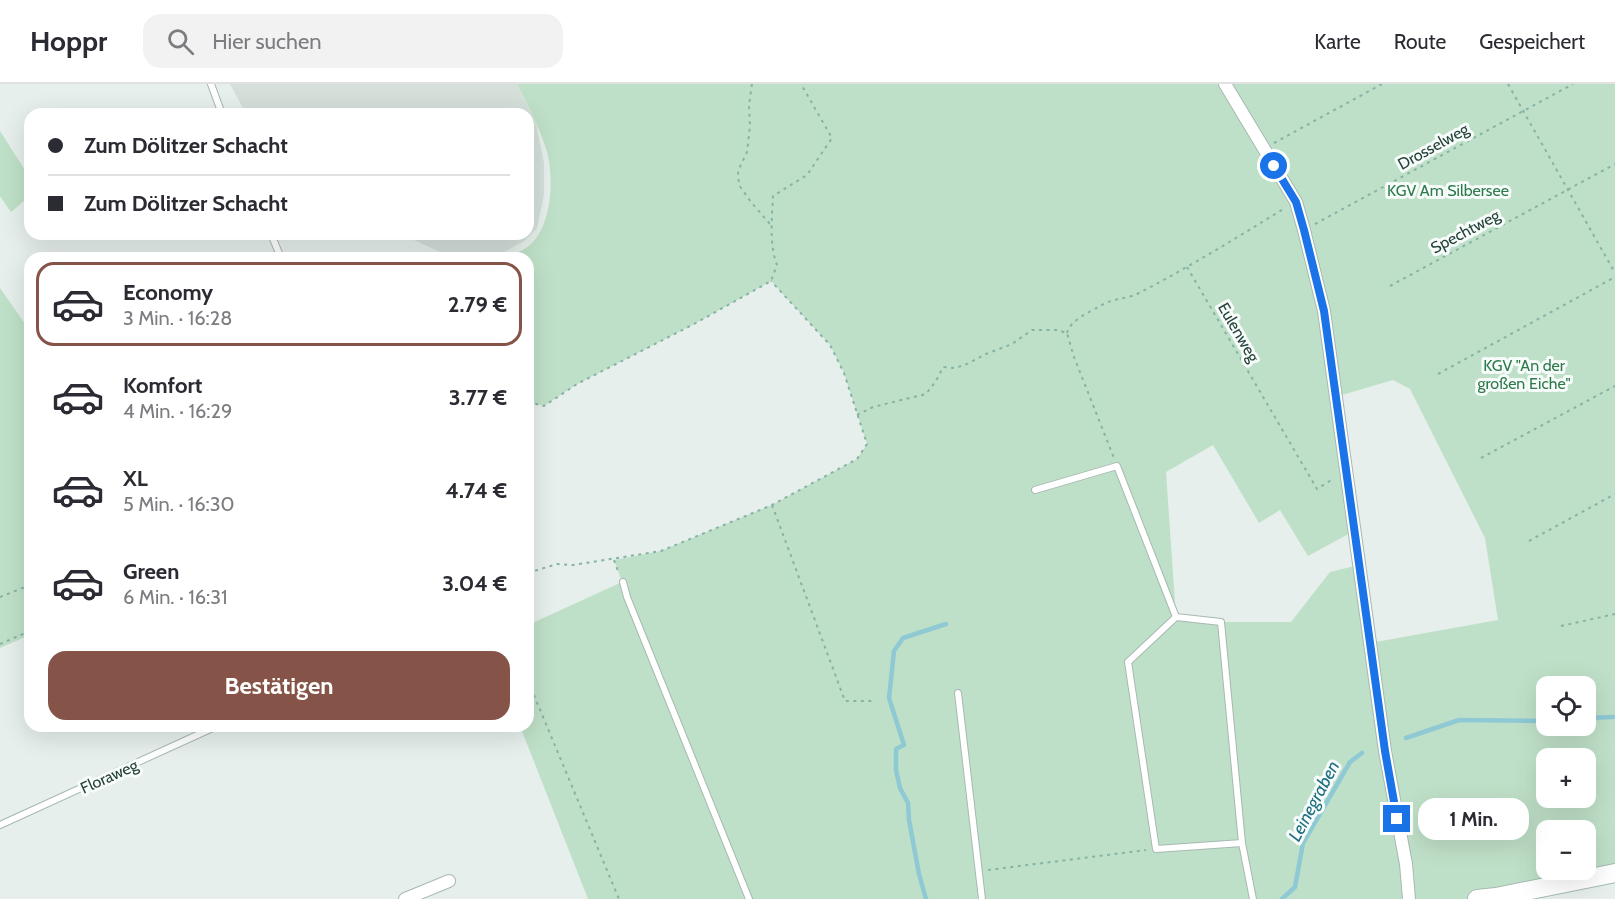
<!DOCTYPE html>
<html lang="de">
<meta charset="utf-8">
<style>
:root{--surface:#fff;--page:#f2f2f3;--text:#2b2b33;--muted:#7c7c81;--line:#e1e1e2;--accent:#855347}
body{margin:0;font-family:Cabin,sans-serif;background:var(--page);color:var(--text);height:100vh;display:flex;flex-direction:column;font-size:22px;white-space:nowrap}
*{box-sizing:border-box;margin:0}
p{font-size:20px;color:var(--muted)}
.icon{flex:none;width:33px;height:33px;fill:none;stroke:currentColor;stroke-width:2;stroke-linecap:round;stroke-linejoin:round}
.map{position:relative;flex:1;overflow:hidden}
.drawer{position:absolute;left:24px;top:168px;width:510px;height:480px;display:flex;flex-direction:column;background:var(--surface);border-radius:18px;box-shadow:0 6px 24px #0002}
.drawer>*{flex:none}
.top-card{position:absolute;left:24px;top:24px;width:510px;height:132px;border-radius:18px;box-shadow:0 6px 24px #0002;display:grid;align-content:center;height:132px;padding:0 24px;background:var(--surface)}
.tools{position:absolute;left:1536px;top:592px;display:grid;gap:12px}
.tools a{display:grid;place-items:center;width:60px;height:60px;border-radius:12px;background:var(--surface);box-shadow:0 6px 24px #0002;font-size:30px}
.end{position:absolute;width:27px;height:27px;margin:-14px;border:8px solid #1a73e8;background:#fff;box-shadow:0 0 0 3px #fff}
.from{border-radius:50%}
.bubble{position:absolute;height:42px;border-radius:18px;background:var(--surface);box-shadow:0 6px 24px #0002;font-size:20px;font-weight:700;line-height:42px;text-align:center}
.top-card b{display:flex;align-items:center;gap:21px;height:57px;font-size:22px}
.top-card b+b{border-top:2px solid var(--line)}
.top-card i{width:15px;height:15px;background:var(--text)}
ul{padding:10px 0 0;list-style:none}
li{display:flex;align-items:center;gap:18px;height:84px;margin:0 12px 9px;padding:0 12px;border:3px solid transparent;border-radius:18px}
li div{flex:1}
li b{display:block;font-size:22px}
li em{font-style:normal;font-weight:700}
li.on{border-color:var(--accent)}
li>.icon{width:54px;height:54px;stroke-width:1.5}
.action{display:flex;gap:12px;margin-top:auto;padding:12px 24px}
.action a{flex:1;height:69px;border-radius:18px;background:var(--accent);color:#fff;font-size:24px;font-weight:700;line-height:69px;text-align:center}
header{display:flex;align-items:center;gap:36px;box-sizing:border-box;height:84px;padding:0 30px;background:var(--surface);border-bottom:2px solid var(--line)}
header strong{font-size:28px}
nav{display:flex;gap:33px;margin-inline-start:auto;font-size:21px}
.search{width:420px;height:54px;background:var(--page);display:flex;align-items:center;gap:15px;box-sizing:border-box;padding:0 21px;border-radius:18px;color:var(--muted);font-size:22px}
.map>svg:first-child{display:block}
.built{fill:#d4dfda}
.green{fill:#bfe0c8;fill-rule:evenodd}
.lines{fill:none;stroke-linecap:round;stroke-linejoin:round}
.stream{stroke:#8ec9d4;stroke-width:4.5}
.service-casing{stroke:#a8b8b2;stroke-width:8}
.minor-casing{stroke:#a8b8b2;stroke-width:14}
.secondary-casing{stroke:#a4bbb3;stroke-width:20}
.path{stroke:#86b3a5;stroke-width:2;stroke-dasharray:3 4.5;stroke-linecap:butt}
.service{stroke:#fff;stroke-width:6}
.minor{stroke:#fff;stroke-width:12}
.secondary{stroke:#fff;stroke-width:18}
.route{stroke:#1a73e8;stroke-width:8}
.labels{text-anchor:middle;stroke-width:6;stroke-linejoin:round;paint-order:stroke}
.street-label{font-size:16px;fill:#24423a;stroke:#f7fbf9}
.park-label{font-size:16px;fill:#2d7a4b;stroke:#f7fbf9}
.water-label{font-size:18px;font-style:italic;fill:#1c6f80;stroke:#f7fbf9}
</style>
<header>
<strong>Hoppr</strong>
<div class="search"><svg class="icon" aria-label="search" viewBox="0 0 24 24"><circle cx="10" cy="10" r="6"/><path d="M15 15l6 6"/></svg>Hier suchen</div>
<nav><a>Karte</a><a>Route</a><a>Gespeichert</a></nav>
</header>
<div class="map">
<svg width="1615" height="815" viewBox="0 0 1615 815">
<rect width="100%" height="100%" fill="#e6efeb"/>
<polygon class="built" points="230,0 517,0 536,39 544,79 544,111 537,144 524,157 501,170 489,174 451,173 414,156 409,150 528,150 528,30 246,30"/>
<g class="green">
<path d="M517 0H1615V789L1476 815H588L520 642H528V541L622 498 614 476 661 467 772 421 857 375 867 360 844 289 830 261 771 197 694 240 577 300 544 322 528 318V174H507C514 170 525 166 531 160 552 140 554 94 547 68 540 44 528 22 517 0ZM1393 296 1410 305 1485 454 1498 536 1370 559 1359 481 1330 488 1291 538H1221L1176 533 1166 388 1213 361 1259 439 1280 426 1308 472 1354 447 1335 313ZM1546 603H1586V642H1546ZM1546 675H1586V714H1546ZM1546 747H1586V786H1546Z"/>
<polygon points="0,47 30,94 30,112 11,128 0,112"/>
<polygon points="0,204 30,247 30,551 0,564"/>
</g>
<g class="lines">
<g class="stream">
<polyline points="1586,634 1613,633"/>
<polyline points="1406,654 1459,636 1546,637"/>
<polyline points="926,815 919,790 909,736 908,719 900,704 896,686 896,665 904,661 889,614 894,567 903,554 946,540"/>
<polyline points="1282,815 1295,803 1303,759 1350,678 1362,669"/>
</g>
<g class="service-casing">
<g id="service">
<polyline points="211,0 222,30"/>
<polyline points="271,150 281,174"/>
<polyline points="1035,406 1117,382 1176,533"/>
<polyline points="623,498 627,513 749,815"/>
<polyline points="958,609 982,815"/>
<polyline points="0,741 217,642"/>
<polyline points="1242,759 1156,765 1128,578 1176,533 1221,538 1242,759 1253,815"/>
</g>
</g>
<g class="minor-casing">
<g id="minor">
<polyline points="1225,0 1296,118 1304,146 1324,227 1385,667 1406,780 1409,815"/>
<polyline points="405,815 449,797"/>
</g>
</g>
<g class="secondary-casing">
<polyline id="secondary" points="1477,815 1496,813 1615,789"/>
</g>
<g class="path">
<polyline points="752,0 749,21 750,42 747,68 738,87 739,101 751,118 770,140"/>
<polyline points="1508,0 1615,189"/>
<polyline points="1274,59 1382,0"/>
<polyline points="1315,140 1573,0"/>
<polyline points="1187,183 1317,405 1333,395"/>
<polyline points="1390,202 1615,80"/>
<path d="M1067 249C1070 236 1090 228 1102 221 1114 214 1126 215 1137 210 1188 184 1236 154 1285 124"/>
<polyline points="1438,290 1615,193"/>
<path d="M528 318 544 322 577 300 694 240 771 197 777 181C769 160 772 134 773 112L807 91 832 54 801 0"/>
<polyline points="857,331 873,323 926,310 936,297 943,283 955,284 967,280 986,270 1012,260 1032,246 1057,246 1067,249 1074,273 1114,374"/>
<polyline points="1481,374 1615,302"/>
<polyline points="772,421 845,617 875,617"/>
<polyline points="1529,457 1615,410"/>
<polyline points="614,476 619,490"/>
<polyline points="528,489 557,480 573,481 661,467 772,421 857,375 867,360 844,289 830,261 771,197"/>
<polyline points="0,513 30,501"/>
<polyline points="1561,542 1615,530"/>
<polyline points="0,560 30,547"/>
<polyline points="528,597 619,815"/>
<polyline points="988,786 1146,766"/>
</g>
<use href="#service" class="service"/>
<use href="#minor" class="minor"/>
<use href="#secondary" class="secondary"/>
</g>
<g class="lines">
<polyline class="route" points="1274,82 1296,118 1304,146 1324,227 1385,667 1397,735"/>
</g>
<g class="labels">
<g class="street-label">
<text transform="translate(1433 62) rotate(-29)" y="6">Drosselweg</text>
<text transform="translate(1465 147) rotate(-28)" y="6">Spechtweg</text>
<text transform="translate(1239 248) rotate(60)" y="6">Eulenweg</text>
<text transform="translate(109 692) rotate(-24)" y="6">Floraweg</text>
</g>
<g class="park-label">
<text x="1448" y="112">KGV Am Silbersee</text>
<text x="1524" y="287">KGV "An der<tspan x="1524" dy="18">großen Eiche"</tspan></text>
</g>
<g class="water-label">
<text transform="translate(1314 717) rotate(-62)" y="6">Leinegraben</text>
</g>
</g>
</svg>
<div class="tools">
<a><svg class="icon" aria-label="locate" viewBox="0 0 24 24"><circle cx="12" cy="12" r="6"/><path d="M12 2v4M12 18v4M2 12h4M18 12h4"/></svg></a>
<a>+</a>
<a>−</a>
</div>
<i class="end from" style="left:1274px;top:82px"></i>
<i class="end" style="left:1397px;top:735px"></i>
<div class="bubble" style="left:1418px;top:714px;width:111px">1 Min.</div>
<div class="top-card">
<b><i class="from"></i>Zum Dölitzer Schacht</b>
<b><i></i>Zum Dölitzer Schacht</b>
</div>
<section class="drawer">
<ul>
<li class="on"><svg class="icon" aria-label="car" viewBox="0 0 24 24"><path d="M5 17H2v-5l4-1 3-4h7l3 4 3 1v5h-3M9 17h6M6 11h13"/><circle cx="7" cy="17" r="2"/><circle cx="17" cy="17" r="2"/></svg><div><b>Economy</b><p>3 Min. · 16:28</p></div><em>2.79 €</em></li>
<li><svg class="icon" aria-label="car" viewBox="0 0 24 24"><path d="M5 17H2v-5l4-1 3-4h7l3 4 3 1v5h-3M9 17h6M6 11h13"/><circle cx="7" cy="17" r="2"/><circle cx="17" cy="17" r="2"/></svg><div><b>Komfort</b><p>4 Min. · 16:29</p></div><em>3.77 €</em></li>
<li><svg class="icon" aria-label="car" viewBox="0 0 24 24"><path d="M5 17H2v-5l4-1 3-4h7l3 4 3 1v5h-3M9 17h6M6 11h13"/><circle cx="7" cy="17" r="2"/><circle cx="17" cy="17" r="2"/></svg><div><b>XL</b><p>5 Min. · 16:30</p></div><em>4.74 €</em></li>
<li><svg class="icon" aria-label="car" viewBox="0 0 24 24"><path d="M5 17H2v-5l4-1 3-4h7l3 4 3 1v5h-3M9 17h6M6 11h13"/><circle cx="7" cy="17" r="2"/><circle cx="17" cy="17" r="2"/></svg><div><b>Green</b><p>6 Min. · 16:31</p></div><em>3.04 €</em></li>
</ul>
<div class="action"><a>Bestätigen</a></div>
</section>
</div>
